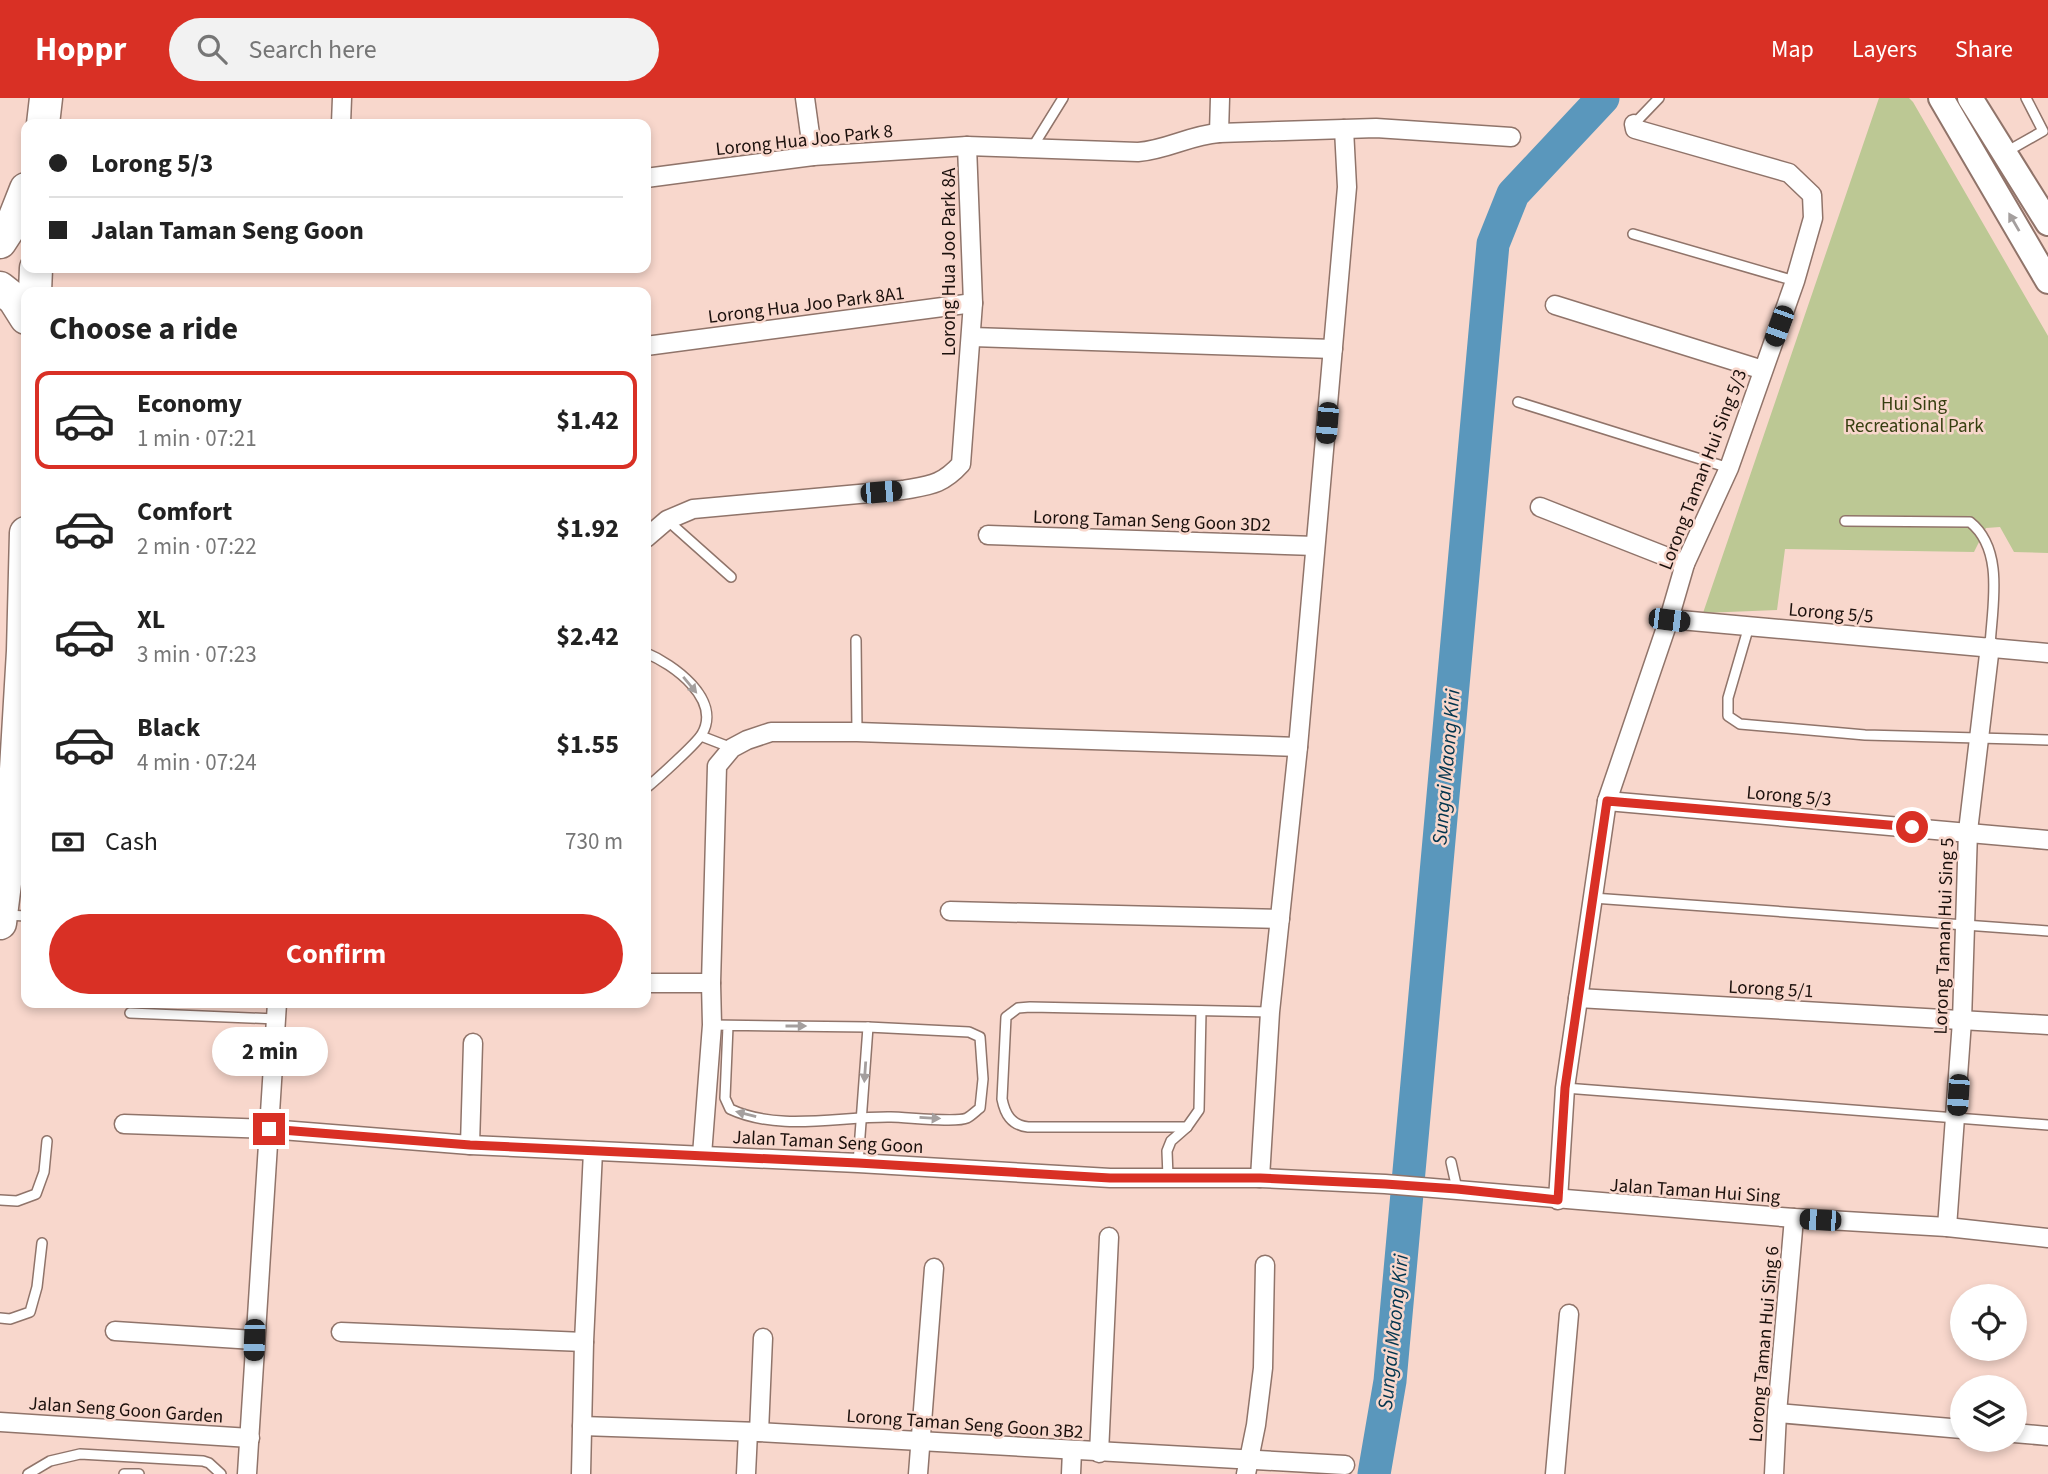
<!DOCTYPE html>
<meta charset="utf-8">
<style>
:root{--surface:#fff;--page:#f2f2f2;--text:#222;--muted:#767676;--line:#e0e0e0;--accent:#d93025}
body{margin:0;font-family:"Source Sans 3",sans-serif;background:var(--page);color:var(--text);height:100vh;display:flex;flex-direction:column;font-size:26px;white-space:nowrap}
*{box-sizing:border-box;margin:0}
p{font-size:23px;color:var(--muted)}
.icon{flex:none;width:38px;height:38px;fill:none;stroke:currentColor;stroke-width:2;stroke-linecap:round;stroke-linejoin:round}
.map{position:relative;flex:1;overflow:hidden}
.panel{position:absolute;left:21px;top:189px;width:630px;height:721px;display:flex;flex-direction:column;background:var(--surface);border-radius:14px;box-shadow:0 4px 10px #0003}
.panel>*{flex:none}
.top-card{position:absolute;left:21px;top:21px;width:630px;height:154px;border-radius:14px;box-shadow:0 4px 10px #0003;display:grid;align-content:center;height:154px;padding:0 28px;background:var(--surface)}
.buttons{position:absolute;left:1950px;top:1186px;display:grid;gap:14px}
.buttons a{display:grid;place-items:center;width:77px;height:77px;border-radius:50%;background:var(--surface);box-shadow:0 4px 10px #0003;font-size:35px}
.end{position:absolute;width:32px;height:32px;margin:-16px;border:9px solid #d93025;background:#fff;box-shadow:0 0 0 4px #fff}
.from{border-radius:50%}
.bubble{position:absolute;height:49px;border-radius:24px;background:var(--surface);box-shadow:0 4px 10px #0003;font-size:23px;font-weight:700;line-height:49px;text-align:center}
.car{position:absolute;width:21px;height:42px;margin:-21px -10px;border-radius:9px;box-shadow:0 0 5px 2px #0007;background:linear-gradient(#222 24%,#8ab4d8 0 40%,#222 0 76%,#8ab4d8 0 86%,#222 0)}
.top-card b{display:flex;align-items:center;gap:24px;height:66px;font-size:26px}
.top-card b+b{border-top:2px solid var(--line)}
.top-card i{width:18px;height:18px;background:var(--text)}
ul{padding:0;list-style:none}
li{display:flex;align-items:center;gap:21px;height:98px;margin:0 14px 10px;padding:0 14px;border:4px solid transparent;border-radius:14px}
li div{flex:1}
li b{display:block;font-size:26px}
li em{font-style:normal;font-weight:700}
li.current{border-color:var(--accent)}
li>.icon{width:63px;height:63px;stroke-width:1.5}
h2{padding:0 28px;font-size:32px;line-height:84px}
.pay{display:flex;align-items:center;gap:18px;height:77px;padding:0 28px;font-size:26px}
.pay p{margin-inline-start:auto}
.button{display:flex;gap:14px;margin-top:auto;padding:14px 28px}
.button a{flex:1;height:80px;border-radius:42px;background:var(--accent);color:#fff;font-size:28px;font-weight:700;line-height:80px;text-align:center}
header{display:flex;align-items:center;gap:42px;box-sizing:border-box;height:98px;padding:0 35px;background:var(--accent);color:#fff}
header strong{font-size:33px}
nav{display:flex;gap:38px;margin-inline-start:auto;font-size:24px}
.search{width:490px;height:63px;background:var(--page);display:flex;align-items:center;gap:18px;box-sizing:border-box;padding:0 24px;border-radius:38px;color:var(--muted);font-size:26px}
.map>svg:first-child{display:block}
.green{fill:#bcc894}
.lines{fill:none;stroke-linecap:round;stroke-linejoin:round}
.river{stroke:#5a97bc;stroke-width:33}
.lane-casing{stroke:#90746a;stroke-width:12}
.street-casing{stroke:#90746a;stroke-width:21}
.secondary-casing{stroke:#90746a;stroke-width:28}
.highway-casing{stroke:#90746a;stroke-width:35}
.lane{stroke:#fff;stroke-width:9}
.street{stroke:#fff;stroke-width:18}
.secondary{stroke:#fff;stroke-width:24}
.highway{stroke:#fff;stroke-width:32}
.oneway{fill:#a49f9e}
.route{stroke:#d93025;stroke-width:9}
.labels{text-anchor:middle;stroke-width:5;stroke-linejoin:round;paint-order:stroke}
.street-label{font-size:19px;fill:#1b100c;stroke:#f8d7cc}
.park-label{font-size:19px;fill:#363f10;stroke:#f8d7cc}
.water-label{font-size:21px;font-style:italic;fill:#00344d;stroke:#f8d7cc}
</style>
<header>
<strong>Hoppr</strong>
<div class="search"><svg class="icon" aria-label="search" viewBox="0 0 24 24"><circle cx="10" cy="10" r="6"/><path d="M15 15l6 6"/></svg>Search here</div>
<nav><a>Map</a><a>Layers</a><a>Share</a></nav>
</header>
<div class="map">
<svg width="2048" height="1376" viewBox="0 0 2048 1376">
<rect width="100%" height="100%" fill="#f8d7cc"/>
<polygon class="green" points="1879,0 1909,0 1913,4 2048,238 2048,455 2014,454 2000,429 1986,430 1974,454 1785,451 1777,512 1703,515"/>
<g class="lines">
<polyline class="river" points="1374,1376 1390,1283 1493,146 1513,96 1603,0"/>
<g class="lane-casing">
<g id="lane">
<polyline points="1634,26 1659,0"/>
<polyline points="1032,50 1063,0"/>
<polyline points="2006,54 2043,33 2026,0"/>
<polyline points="1633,136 1795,183"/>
<polyline points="1518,304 1729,370"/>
<polyline points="667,422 731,479"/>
<path d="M1845 423 1970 424C2005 452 1992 509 1990 548"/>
<polyline points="1749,528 1728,600 1728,618 1740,626 1865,637 2048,642"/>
<polyline points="856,542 857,634"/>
<path d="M646 555C673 566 722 601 702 636 697 645 656 682 646 690"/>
<polyline points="701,638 732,650"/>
<polyline points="1593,800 2048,833"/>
<polyline points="6,817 26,818"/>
<polyline points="130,915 276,921"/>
<path d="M712 927 868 929 969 934 980 939 983 981 980 1010C976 1013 971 1018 967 1020 956 1025 906 1019 891 1019 840 1018 779 1034 730 1011L725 1000 728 928"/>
<polyline points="1565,990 2048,1027"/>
<path d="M1187 1029H1028C1011 1027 1005 1016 1002 1001L1006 919 1018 910 1030 909 1270 914"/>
<polyline points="1451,1064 1457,1091"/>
<polyline points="858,1065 868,929"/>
<polyline points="1168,1079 1167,1053 1171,1043 1187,1029 1199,1012 1201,913"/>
<polyline points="0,1102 17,1103 36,1096 44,1074 47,1043"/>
<polyline points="0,1220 10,1221 30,1214 37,1189 42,1145"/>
<polyline points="28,1376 50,1363 80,1356 203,1363 209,1365 221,1376"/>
<polyline points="124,1376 139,1376"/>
</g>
</g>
<g class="street-casing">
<g id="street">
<polyline points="805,0 813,58"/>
<polyline points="341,26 342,0"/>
<polyline points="1219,35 1220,0"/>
<path d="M646 80 813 58 967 48 1138 54C1167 52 1190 37 1219 35L1376 30 1511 39"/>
<polyline points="1555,207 1763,272"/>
<polyline points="972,239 1333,251"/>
<polyline points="646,248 973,205"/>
<polyline points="1540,409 1685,466"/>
<polyline points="988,437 1315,448"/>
<path d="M646 440 667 422 693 411 903 392C930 387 942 387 961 366L973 205 967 48"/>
<polyline points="1669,521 2048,555"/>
<polyline points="1607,703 2048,742"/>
<polyline points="950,813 1280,821"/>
<polyline points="646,885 711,885"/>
<polyline points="1578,900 2048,927"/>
<polyline points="124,1026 269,1031 470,1047 858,1065 1110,1080 1260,1080 1385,1086 1794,1120 1947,1129 2048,1140"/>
<polyline points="470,1047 473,945"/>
<polyline points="702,1057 712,927 711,885 717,668 732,650 747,642 771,634 857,634 1298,649"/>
<polyline points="1260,1080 1270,914 1298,649 1347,89 1344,31"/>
<polyline points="1558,1102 1565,990 1607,703 1669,521 1685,466 1729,370 1795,183 1813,120 1812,97 1789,75 1635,31 1634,26"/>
<polyline points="1947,1129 1962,923 1968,733 1990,548"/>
<polyline points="115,1233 254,1242"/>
<polyline points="341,1234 584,1244"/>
<polyline points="1777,1315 1962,1331"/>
<polyline points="0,1324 250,1340"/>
<polyline points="582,1328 759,1334 1345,1367"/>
<polyline points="759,1334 763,1240"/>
<polyline points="2014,1335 2048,1338"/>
<polyline points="1099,1355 1109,1139"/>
<polyline points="247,1376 277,905"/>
<polyline points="581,1376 584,1244 593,1053"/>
<polyline points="746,1376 748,1334"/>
<polyline points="918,1376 934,1170"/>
<polyline points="1071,1376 1072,1353"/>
<polyline points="1246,1376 1256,1327 1263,1270 1265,1167"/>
<polyline points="1555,1376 1569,1216"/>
<polyline points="1774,1376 1777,1315 1794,1120"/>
</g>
</g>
<g class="secondary-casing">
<g id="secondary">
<polyline points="1941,0 2048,183"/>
<polyline points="1970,0 2048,125"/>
</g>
</g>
<g class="highway-casing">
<g id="highway">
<polyline points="43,26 46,0"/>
<polyline points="0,144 13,124 26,91"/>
<polyline points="0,190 14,201 26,220"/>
<polyline points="35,194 36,170"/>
<polyline points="0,825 13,722 23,553 26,435"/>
</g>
</g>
<use href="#lane" class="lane"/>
<use href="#street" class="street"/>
<use href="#secondary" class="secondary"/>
<use href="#highway" class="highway"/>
</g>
<defs><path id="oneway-solid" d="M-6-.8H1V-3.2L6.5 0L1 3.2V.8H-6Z" transform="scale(1.75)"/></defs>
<g class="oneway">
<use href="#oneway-solid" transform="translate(2014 124) rotate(-120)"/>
<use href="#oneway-solid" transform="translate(690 587) rotate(50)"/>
<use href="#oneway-solid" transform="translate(796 928)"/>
<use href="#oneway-solid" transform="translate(865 974) rotate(94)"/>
<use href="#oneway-solid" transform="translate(746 1016) rotate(-166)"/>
<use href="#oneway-solid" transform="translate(930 1020) rotate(3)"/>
</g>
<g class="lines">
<polyline class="route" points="269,1031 470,1047 858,1065 1110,1080 1260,1080 1385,1086 1457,1091 1558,1102 1565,990 1607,703 1912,729"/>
</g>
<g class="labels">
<g class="street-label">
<text transform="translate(804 41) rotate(-6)" y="7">Lorong Hua Joo Park 8</text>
<text transform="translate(948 164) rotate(-90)" y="7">Lorong Hua Joo Park 8A</text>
<text transform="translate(806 206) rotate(-7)" y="7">Lorong Hua Joo Park 8A1</text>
<text transform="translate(1702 371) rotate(-69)" y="7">Lorong Taman Hui Sing 5/3</text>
<text transform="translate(1152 422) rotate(2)" y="7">Lorong Taman Seng Goon 3D2</text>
<text transform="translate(1831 514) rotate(5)" y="7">Lorong 5/5</text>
<text transform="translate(1789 697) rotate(5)" y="7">Lorong 5/3</text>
<text transform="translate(1943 838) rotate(-88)" y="7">Lorong Taman Hui Sing 5</text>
<text transform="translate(1771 890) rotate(3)" y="7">Lorong 5/1</text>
<text transform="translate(828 1043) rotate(3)" y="7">Jalan Taman Seng Goon</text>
<text transform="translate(1695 1092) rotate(4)" y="7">Jalan Taman Hui Sing</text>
<text transform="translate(1763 1246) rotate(-85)" y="7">Lorong Taman Hui Sing 6</text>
<text transform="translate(126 1311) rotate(4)" y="7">Jalan Seng Goon Garden</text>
<text transform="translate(965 1325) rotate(4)" y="7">Lorong Taman Seng Goon 3B2</text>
</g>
<g class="park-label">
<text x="1914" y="312">Hui Sing<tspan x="1914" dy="22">Recreational Park</tspan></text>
</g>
<g class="water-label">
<text transform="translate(1446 669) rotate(-85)" y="7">Sungai Maong Kiri</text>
<text transform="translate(1393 1234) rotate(-84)" y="7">Sungai Maong Kiri</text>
</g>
</g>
</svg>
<div class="buttons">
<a><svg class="icon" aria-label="locate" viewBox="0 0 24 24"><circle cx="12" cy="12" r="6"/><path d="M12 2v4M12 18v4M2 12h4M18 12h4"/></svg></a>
<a><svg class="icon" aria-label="layers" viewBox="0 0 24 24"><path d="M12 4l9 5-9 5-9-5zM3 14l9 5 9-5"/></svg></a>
</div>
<i class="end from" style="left:1912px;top:729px"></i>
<i class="end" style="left:269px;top:1031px"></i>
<div class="bubble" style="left:212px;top:929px;width:116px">2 min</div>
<i class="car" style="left:1779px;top:228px;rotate:200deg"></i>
<i class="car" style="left:1327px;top:325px;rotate:185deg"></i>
<i class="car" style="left:881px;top:394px;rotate:85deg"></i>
<i class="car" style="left:1669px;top:522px;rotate:97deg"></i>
<i class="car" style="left:1958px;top:997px;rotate:184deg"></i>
<i class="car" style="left:1820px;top:1122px;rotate:273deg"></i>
<i class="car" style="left:254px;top:1242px;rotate:182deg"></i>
<div class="top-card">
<b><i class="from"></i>Lorong 5/3</b>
<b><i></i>Jalan Taman Seng Goon</b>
</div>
<section class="panel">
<h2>Choose a ride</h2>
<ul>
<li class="current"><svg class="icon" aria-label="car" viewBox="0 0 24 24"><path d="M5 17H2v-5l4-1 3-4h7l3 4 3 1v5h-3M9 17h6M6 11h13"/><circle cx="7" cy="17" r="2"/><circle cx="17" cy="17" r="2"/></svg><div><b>Economy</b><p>1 min · 07:21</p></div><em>$1.42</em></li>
<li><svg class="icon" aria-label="car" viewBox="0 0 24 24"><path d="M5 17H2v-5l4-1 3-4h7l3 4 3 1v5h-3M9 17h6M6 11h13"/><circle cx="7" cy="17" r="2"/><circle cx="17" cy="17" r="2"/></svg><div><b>Comfort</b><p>2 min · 07:22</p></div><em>$1.92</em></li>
<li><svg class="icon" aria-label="car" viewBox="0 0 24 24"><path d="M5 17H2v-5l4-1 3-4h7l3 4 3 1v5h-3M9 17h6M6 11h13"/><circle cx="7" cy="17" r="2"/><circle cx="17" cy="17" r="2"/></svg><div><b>XL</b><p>3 min · 07:23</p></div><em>$2.42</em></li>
<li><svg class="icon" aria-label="car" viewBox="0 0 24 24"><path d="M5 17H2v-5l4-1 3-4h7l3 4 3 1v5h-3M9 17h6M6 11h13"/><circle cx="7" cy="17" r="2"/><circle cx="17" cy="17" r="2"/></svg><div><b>Black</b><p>4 min · 07:24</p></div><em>$1.55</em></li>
</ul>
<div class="pay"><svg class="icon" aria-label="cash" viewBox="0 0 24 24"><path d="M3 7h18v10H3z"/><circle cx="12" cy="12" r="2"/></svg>Cash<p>730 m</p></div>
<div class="button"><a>Confirm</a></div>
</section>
</div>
